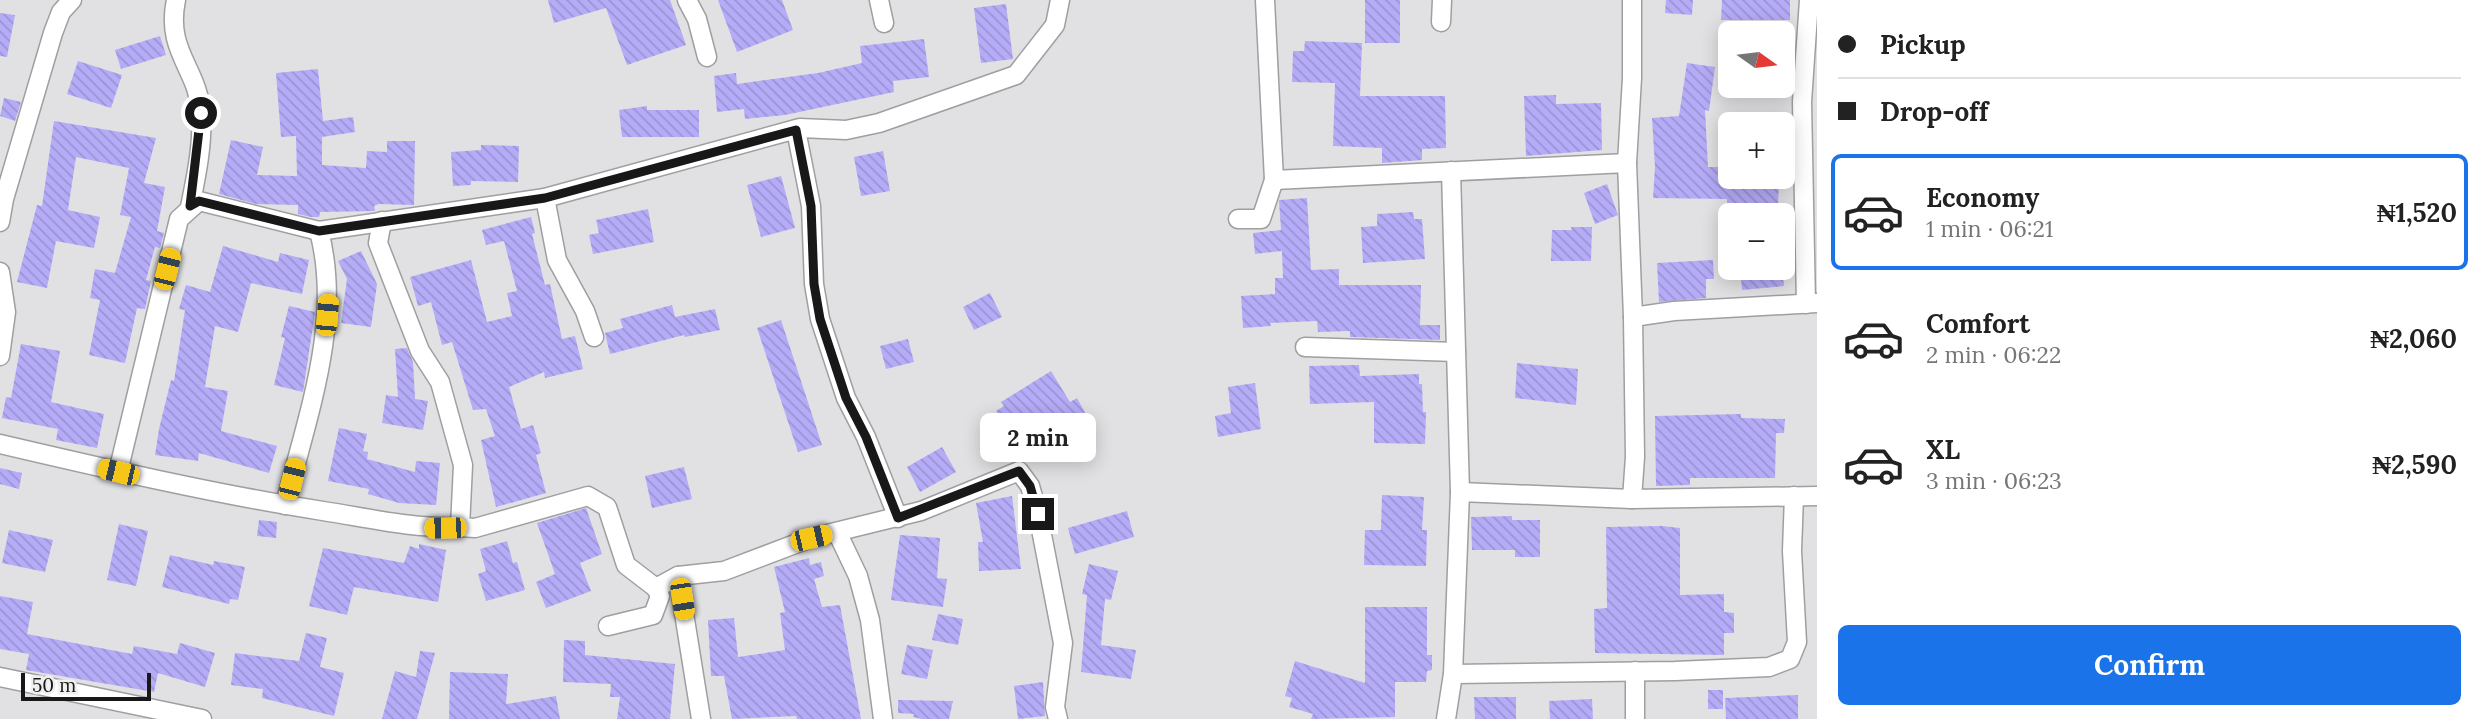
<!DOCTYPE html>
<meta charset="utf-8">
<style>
:root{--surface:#fff;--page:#f2f2f2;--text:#222;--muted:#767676;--line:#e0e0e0;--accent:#1a73e8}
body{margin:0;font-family:Lora,serif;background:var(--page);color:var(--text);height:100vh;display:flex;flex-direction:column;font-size:26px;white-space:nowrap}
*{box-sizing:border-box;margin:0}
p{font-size:23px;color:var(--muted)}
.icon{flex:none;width:38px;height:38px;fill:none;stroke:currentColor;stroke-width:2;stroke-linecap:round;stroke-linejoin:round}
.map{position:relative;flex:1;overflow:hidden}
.drawer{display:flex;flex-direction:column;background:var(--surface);width:665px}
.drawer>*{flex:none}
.hud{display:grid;align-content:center;height:154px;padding:0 21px;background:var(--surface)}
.needle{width:46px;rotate:104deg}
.tools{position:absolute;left:1718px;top:21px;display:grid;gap:14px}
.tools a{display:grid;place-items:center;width:77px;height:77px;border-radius:10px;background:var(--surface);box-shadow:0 4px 18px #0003;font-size:35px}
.scale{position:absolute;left:21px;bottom:18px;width:130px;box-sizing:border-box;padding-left:7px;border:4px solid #181818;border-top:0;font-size:19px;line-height:24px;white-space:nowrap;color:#181818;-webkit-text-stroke:5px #efeff0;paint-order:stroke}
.end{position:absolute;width:32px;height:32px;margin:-16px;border:9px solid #181818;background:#fff;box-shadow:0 0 0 4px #fff}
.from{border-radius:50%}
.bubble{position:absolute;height:49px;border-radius:10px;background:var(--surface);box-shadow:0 4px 18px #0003;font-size:23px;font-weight:700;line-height:49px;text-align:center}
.car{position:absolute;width:21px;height:42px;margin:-21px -10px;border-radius:9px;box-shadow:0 0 5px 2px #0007;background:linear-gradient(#f5c518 24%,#345 0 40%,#f5c518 0 76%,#345 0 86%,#f5c518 0)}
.hud b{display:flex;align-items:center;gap:24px;height:66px;font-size:26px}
.hud b+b{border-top:2px solid var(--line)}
.hud i{width:18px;height:18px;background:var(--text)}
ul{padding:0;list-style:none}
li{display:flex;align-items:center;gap:21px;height:116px;margin:0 14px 10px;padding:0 7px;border:4px solid transparent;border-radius:10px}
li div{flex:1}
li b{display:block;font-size:26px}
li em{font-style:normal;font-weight:700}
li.on{border-color:var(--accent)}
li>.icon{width:63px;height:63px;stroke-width:1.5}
.primary-button{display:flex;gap:14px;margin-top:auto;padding:14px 21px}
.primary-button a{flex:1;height:80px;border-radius:10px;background:var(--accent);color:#fff;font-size:28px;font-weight:700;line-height:80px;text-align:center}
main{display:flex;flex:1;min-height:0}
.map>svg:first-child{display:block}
.building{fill:url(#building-back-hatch)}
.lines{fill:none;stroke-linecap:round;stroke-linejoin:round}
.street-casing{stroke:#9f9fa1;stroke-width:21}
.street{stroke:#fff;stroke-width:18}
.route{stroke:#181818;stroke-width:9}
</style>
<main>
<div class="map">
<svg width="1817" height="719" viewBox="0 0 1817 719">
<defs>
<pattern id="building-back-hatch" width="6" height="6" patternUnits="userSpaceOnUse" patternTransform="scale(1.75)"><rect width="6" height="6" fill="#b5acf8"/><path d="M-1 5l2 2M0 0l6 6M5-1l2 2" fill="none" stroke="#9b93d4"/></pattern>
</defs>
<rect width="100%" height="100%" fill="#e1e1e3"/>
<g class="building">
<polygon points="548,0 670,0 686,45 627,65 606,8 554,23"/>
<polygon points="718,0 782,0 793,30 737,52"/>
<rect x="1365" y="0" width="35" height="43"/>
<polygon points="1666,0 1693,0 1692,15 1665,13"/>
<polygon points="1722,0 1790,0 1790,20 1721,20"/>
<polygon points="1006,4 1013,59 981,63 974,8"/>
<polygon points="0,13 15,15 7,57 0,56"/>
<polygon points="160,36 166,55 121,69 115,50"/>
<polygon points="924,39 929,77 893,81 894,92 785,115 745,119 744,109 717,112 714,76 736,73 737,84 818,73 862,63 860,46"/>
<polygon points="1305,41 1362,43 1360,96 1445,96 1446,148 1422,149 1422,160 1382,163 1382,148 1333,146 1335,83 1292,82 1293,51 1304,51"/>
<polygon points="78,61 122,75 111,108 67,94"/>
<polygon points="1687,63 1715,67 1709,111 1705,110 1708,167 1718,167 1718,173 1731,173 1731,177 1779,177 1778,209 1727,209 1727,199 1653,198 1655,167 1652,118 1679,116"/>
<polygon points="318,69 323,121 353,117 355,132 322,137 322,165 366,168 367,151 387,152 387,141 415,141 414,205 379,204 374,206 375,211 320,212 319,217 311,217 298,214 298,205 256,204 219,194 231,140 263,147 257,175 297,176 296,136 281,137 276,73"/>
<polygon points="1556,95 1556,104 1601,103 1602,150 1526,156 1524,96"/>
<polygon points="4,98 21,102 15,121 0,116"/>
<polygon points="647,106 647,110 699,110 699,137 622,137 619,110"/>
<polygon points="54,121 156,138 144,183 165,187 157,231 164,233 160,248 155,247 146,280 151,281 145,309 137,308 125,363 89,355 100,300 90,298 95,269 115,273 131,217 120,215 129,168 76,157 68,210 100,217 94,248 56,241 47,288 17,282 37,205 42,206"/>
<polygon points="481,145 519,146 518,182 471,181 471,185 453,186 451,152 481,150"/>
<polygon points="883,151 890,191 861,196 854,157"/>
<polygon points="781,176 795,228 761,237 747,185"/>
<polygon points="1607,184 1618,215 1595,224 1584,193"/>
<polygon points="1307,198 1311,270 1339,269 1339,285 1421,285 1420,325 1440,325 1440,340 1350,337 1350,331 1318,332 1317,321 1270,323 1271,326 1243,328 1241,296 1275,294 1275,278 1283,278 1282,251 1255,254 1253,233 1281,230 1279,200"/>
<polygon points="648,209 654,242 593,254 589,235 599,233 596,220"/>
<polygon points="1413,212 1414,219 1422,219 1425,259 1363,263 1361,227 1377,226 1377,214"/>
<polygon points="531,217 535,233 532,234 545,285 550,284 562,339 575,336 583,369 545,378 544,372 509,387 521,429 533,425 541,453 536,455 546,493 496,507 481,440 495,436 486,409 473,410 452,342 442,345 431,302 418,306 410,277 471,260 487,322 512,316 507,293 517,291 504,241 486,245 482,230"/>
<polygon points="1571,227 1592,227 1591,261 1551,261 1552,230 1572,230"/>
<polygon points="223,246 278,262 280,253 309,260 302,294 251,283 238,332 215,326 205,387 228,391 221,431 277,446 269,473 199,453 198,461 155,455 159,429 171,380 174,381 185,310 179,309 186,285 210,292"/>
<polygon points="361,251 377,284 371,327 341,323 347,279 338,261"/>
<polygon points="1713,260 1714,279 1706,279 1706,298 1659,302 1657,263"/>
<polygon points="1740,268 1782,268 1784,286 1742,290"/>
<polygon points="990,293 1002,317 974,330 963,307"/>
<polygon points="672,305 675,317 715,309 720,330 685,337 684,335 610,354 605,333 623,328 620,319"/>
<polygon points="289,306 315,312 303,392 274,385 285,338 281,337"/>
<polygon points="781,320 822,445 798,452 757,328"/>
<polygon points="908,339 914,362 886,369 880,346"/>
<polygon points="21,344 60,351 51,402 104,414 97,448 56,440 58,429 2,418 6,397 11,398"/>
<polygon points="407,348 413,362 415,399 428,401 423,430 382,423 386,395 398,397 395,349"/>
<polygon points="1517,363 1578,369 1576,405 1515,398"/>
<polygon points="1359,365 1360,376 1419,374 1419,384 1422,384 1423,412 1426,412 1425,444 1374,443 1374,402 1310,404 1309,366"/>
<polygon points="1051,371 1070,402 1077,398 1095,431 1050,455 1045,445 1032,452 1017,422 1014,424 1011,419 1004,423 996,411 1004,406 1001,402"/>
<polygon points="1255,383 1261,429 1218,437 1215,416 1231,413 1228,387"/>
<polygon points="1741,414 1741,418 1785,419 1784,433 1776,433 1775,478 1690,478 1690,485 1656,486 1655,416"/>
<polygon points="339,428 367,434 363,451 368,452 367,459 415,472 416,461 440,463 436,505 399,503 368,494 369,489 328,481"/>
<polygon points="942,447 956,472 920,492 907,467"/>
<polygon points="684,467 692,499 652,508 645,476"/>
<polygon points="0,468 22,473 19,489 0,484"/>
<polygon points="1382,495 1424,497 1422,530 1427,530 1426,566 1364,565 1365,530 1381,530"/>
<polygon points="1012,496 1021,569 979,571 978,542 983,542 976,503"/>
<polygon points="586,508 602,554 580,563 591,591 546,608 536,582 555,574 537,523"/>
<polygon points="1127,511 1134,537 1075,554 1068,528"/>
<polygon points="1512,516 1512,520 1540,520 1540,557 1515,557 1515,550 1472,550 1471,517"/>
<polygon points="259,520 277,522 276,538 257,536"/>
<polygon points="119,524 148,531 136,586 107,580"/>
<polygon points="1662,526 1680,528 1680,595 1724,594 1724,612 1734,613 1734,633 1724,633 1724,655 1595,653 1594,609 1607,608 1606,527"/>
<polygon points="9,530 53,540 45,572 2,563"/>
<polygon points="900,535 940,538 937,578 947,579 943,607 891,600"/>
<polygon points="507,541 513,563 517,562 525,590 486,601 478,574 486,571 480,549"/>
<polygon points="419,544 446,550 438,602 354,587 347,615 309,606 323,548 404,563 410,546 419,549"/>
<polygon points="170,555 213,565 214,561 245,567 238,600 230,599 229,604 162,587"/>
<polygon points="809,558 810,565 821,562 824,576 814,579 822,607 840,605 861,719 797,719 796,716 732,719 724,676 711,676 708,620 734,618 738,657 785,650 780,613 785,612 774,567"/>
<polygon points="1089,564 1118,571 1111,600 1105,599 1101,645 1136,650 1131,679 1081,672 1087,595 1082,594"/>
<polygon points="0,596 33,602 27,634 132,654 134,646 177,654 180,643 215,653 205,687 158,673 154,692 26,670 29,654 0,649"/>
<polygon points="1365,607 1427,607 1427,655 1432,655 1432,670 1427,671 1426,682 1395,682 1395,717 1311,719 1313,714 1289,707 1292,698 1285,696 1295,661 1365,683"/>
<polygon points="938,614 963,619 958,645 932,640"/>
<polygon points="306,633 327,638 320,667 344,673 334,716 262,698 263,689 231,685 235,653 299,661"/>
<polygon points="564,640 585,641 585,655 675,664 670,719 617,719 620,697 610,697 611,684 563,682"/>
<polygon points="907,645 933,650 927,679 901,674"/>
<polygon points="420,651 435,653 417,719 382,719 395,671 416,677"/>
<polygon points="450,672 508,674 506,704 556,696 560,719 449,719"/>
<polygon points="1043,682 1045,716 1018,719 1014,686"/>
<rect x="1708" y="690" width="15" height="19"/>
<polygon points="1798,695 1798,719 1726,719 1725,698"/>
<polygon points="1474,697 1516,697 1516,719 1475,719"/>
<polygon points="1592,699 1593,719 1550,719 1549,701"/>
<polygon points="898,700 953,701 949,719 922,719 913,717 914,714 898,713"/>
</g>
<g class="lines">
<g class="street-casing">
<g id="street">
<path d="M176 0C165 52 199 69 201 114 203 145 196 177 190 207"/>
<polyline points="687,0 697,19 707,57"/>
<polyline points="879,0 884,23"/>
<polyline points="1265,0 1274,180 1627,163 1633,317 1674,311 1817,303"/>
<polyline points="1441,22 1442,0"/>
<polyline points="796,130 811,206 814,284 820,319 846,398 866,437 898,518"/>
<polyline points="1627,163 1632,78 1632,0"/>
<polyline points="1451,171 1460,492"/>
<polyline points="545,198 557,260 585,311 594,337"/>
<polyline points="1238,219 1261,219 1274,180"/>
<polyline points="0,222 4,199 53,33 61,12 72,0"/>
<polyline points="0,272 6,312 0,356"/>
<polyline points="1806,304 1802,102 1809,0"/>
<polyline points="1305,347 1456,352"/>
<path d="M0 444C107 469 214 494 323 511 368 518 414 529 460 527L463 465 440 382 420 351 378 243 382 221"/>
<polyline points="118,472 179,219 199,201 319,231 545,198 800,128 846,130 879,123 1016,75 1055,25 1060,0"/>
<polyline points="1632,499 1635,457 1633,317"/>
<path d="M285 505C307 416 343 322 319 231"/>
<polyline points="460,527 475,528 588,496 607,507 626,565 656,588 678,576 724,571 811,538 921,511 1019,471 1030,486 1038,514 1063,643 1055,707 1058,719"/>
<polyline points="837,532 858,576 870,620 883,719"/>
<polyline points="678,576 701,719"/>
<polyline points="608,626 653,615 660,596 656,588"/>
<polyline points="1635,671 1635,719"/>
<polyline points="1453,674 1675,671 1769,667 1790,659 1797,642 1792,551 1794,496"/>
<polyline points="0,677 202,719"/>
<polyline points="1446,719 1453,674 1460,492 1632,499 1817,496"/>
</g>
</g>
<use href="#street" class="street"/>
</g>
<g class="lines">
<polyline class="route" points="201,113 190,206 199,201 319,231 545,198 796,130 811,206 814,284 820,319 846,398 866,437 898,518 1019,471 1030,486 1038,514"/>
</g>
</svg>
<div class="tools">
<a><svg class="needle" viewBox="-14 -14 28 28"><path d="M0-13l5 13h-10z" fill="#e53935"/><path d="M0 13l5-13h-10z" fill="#767676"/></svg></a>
<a>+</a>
<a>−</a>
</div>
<div class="scale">50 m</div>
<i class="end from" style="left:201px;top:113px"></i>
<i class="end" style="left:1038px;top:514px"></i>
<div class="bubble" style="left:980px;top:413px;width:116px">2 min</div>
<i class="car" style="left:167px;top:269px;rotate:14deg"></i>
<i class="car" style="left:327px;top:315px;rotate:5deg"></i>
<i class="car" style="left:118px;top:472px;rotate:283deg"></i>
<i class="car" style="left:292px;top:479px;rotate:14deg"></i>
<i class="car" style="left:445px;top:528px;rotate:269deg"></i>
<i class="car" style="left:811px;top:538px;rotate:77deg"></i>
<i class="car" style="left:682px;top:599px;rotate:171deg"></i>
</div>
<section class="drawer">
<div class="hud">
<b><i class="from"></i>Pickup</b>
<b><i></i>Drop-off</b>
</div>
<ul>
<li class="on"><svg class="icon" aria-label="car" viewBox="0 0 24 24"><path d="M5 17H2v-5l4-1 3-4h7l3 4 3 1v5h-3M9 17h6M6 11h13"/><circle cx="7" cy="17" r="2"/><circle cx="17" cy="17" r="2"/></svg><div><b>Economy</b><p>1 min · 06:21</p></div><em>₦1,520</em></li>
<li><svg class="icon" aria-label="car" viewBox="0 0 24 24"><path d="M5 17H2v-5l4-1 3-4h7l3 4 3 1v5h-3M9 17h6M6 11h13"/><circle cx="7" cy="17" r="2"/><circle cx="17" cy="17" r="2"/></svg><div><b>Comfort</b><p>2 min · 06:22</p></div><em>₦2,060</em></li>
<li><svg class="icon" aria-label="car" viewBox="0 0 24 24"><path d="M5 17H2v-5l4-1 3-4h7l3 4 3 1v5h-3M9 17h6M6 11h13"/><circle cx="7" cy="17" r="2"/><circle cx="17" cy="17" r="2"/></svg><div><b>XL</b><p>3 min · 06:23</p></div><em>₦2,590</em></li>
</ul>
<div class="primary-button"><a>Confirm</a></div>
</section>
</main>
